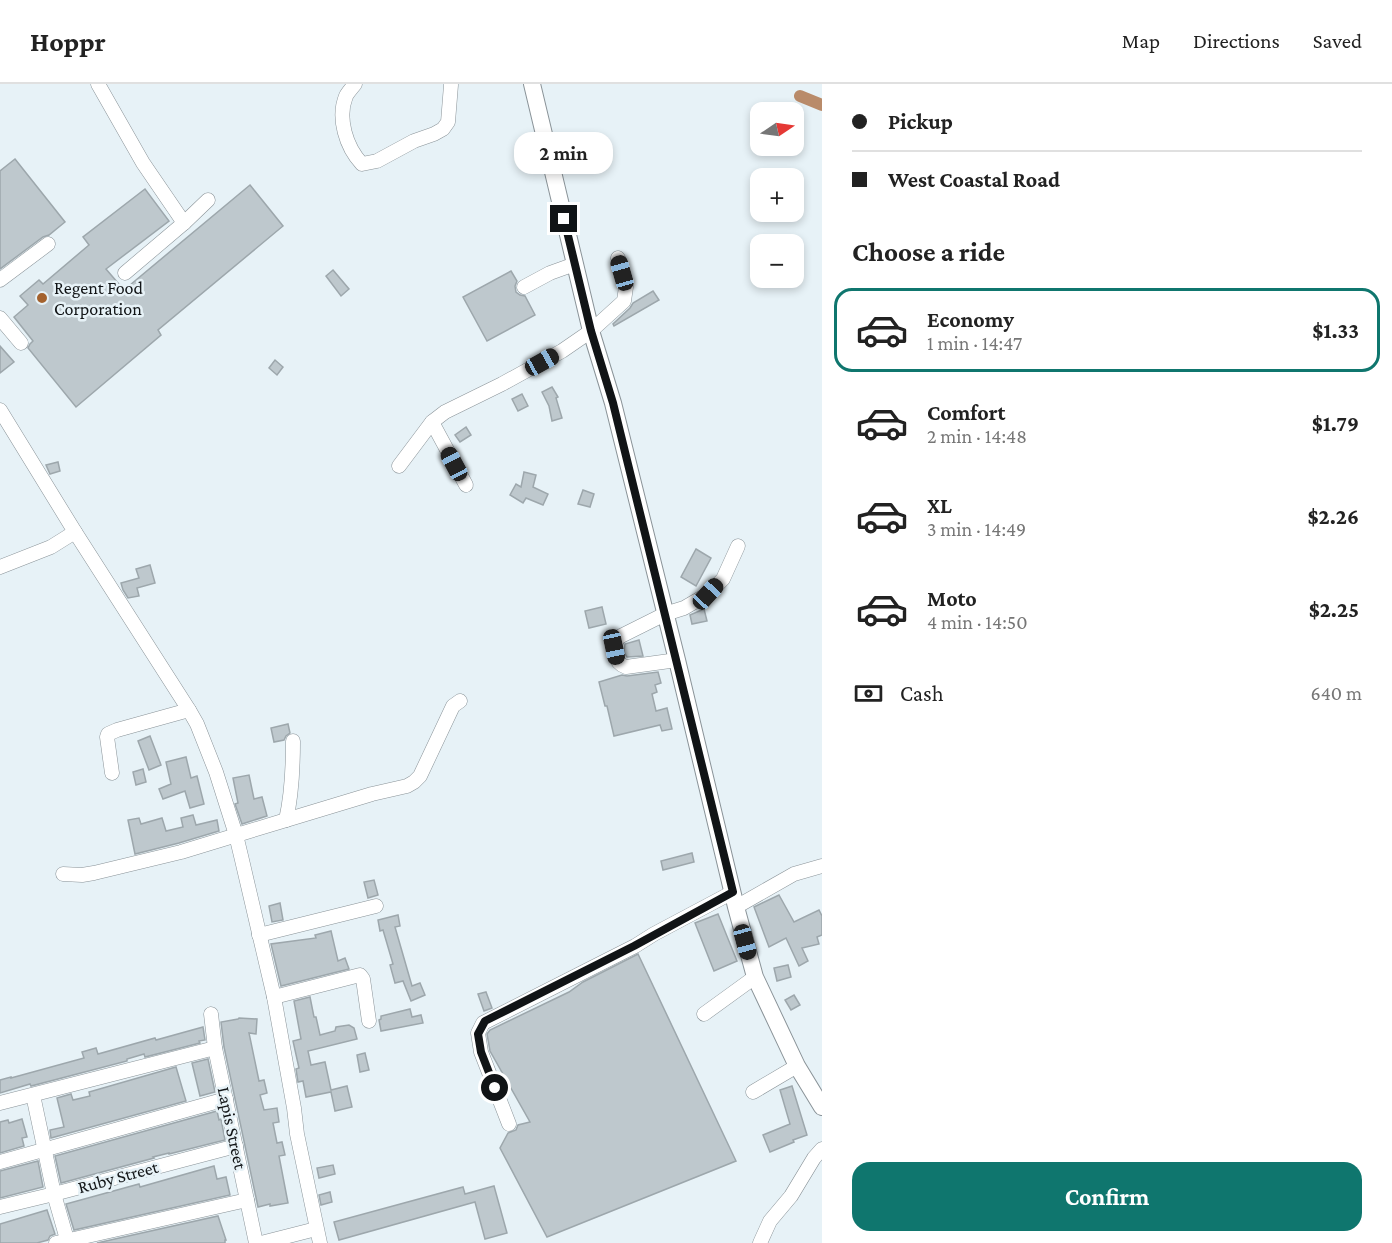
<!DOCTYPE html>
<meta charset="utf-8">
<style>
:root{--surface:#fff;--page:#f6f6f6;--text:#222;--muted:#767676;--line:#e0e0e0;--accent:#0f766e}
body{margin:0;font-family:"Crimson Pro",serif;background:var(--page);color:var(--text);height:100vh;display:flex;flex-direction:column;font-size:22px;white-space:nowrap}
*{box-sizing:border-box;margin:0}
p{font-size:20px;color:var(--muted)}
.icon{flex:none;width:33px;height:33px;fill:none;stroke:currentColor;stroke-width:2;stroke-linecap:round;stroke-linejoin:round}
.map{position:relative;flex:1;overflow:hidden}
.panel{display:flex;flex-direction:column;background:var(--surface);width:570px}
.panel>*{flex:none}
.hud{display:grid;align-content:center;height:132px;padding:0 30px;background:var(--surface)}
.needle{width:39px;rotate:77deg}
.tools{position:absolute;left:750px;top:18px;display:grid;gap:12px}
.tools a{display:grid;place-items:center;width:54px;height:54px;border-radius:12px;background:var(--surface);box-shadow:0 3px 9px #0003;font-size:30px}
.end{position:absolute;width:27px;height:27px;margin:-14px;border:8px solid #111416;background:#fff;box-shadow:0 0 0 3px #fff}
.from{border-radius:50%}
.bubble{position:absolute;height:42px;border-radius:18px;background:var(--surface);box-shadow:0 3px 9px #0003;font-size:20px;font-weight:700;line-height:42px;text-align:center}
.car{position:absolute;width:18px;height:36px;margin:-18px -9px;border-radius:8px;box-shadow:0 0 4px 2px #0007;background:linear-gradient(#222 24%,#8ab4d8 0 40%,#222 0 76%,#8ab4d8 0 86%,#222 0)}
.hud b{display:flex;align-items:center;gap:21px;height:57px;font-size:22px}
.hud b+b{border-top:2px solid var(--line)}
.hud i{width:15px;height:15px;background:var(--text)}
ul{padding:0;list-style:none}
li{display:flex;align-items:center;gap:18px;height:84px;margin:0 12px 9px;padding:0 18px;border:3px solid transparent;border-radius:18px}
li div{flex:1}
li b{display:block;font-size:22px}
li em{font-style:normal;font-weight:700}
li.selected{border-color:var(--accent)}
li>.icon{width:54px;height:54px;stroke-width:1.5}
h2{padding:0 30px;font-size:27px;line-height:72px}
.pay{display:flex;align-items:center;gap:15px;height:66px;padding:0 30px;font-size:22px}
.pay p{margin-inline-start:auto}
.primary-button{display:flex;gap:12px;margin-top:auto;padding:12px 30px}
.primary-button a{flex:1;height:69px;border-radius:18px;background:var(--accent);color:#fff;font-size:24px;font-weight:700;line-height:69px;text-align:center}
header{display:flex;align-items:center;gap:36px;box-sizing:border-box;height:84px;padding:0 30px;background:var(--surface);border-bottom:2px solid var(--line)}
header strong{font-size:28px}
nav{display:flex;gap:33px;margin-inline-start:auto;font-size:21px}
main{display:flex;flex:1;min-height:0}
.map>svg:first-child{display:block}
.lines{fill:none;stroke-linecap:round;stroke-linejoin:round}
.canal{stroke:#b98b6a;stroke-width:12}
.building{fill:#bec8cd;stroke:#9da7ac;stroke-width:1.5}
.minor-casing{stroke:#8a9398;stroke-width:15}
.major-casing{stroke:#8a9398;stroke-width:18}
.minor{stroke:#fff;stroke-width:14}
.major{stroke:#fff;stroke-width:16}
.route{stroke:#111416;stroke-width:8}
.poi-dot{fill:#a4622e;stroke:#e7f2f7;stroke-width:2}
.labels{text-anchor:middle;stroke-width:5;stroke-linejoin:round;paint-order:stroke}
.poi-label{font-size:18px;fill:#111416;stroke:#e7f2f7;text-anchor:start}
.street-label{font-size:18px;fill:#111416;stroke:#e7f2f7}
</style>
<header>
<strong>Hoppr</strong>
<nav><a>Map</a><a>Directions</a><a>Saved</a></nav>
</header>
<main>
<div class="map">
<svg width="822" height="1159" viewBox="0 0 822 1159">
<rect width="100%" height="100%" fill="#e7f2f7"/>
<g class="lines">
<polyline class="canal" points="800,12 822,21"/>
</g>
<g class="building">
<polygon points="15,75 65,138 49,151 43,153 0,185 0,87"/>
<polygon points="250,101 283,142 158,246 161,251 76,323 28,264 30,260 33,257 14,233 28,221 20,212 39,196 43,200 89,161 83,153 145,105 169,137 106,185 124,206"/>
<polygon points="333,186 349,205 341,212 326,192"/>
<polygon points="511,187 517,197 515,202 516,208 520,211 525,212 535,231 487,257 463,213"/>
<polygon points="653,207 659,216 614,242 613,240 630,224 633,219"/>
<polygon points="0,262 14,278 0,289"/>
<polygon points="275,276 283,283 277,291 269,284"/>
<polygon points="552,303 558,313 556,314 562,334 552,337 549,322 542,308"/>
<polygon points="522,310 528,322 518,327 512,315"/>
<polygon points="466,343 471,351 460,358 455,351"/>
<polygon points="58,378 60,387 50,390 46,381"/>
<polygon points="524,388 536,391 533,403 548,410 543,421 526,414 523,419 510,411 516,400 521,403"/>
<polygon points="583,406 594,410 590,423 578,420"/>
<polygon points="696,465 711,474 696,502 681,493"/>
<polygon points="150,481 155,499 137,504 139,512 128,514 123,506 121,499 139,494 136,485"/>
<polygon points="602,523 606,540 589,544 585,527"/>
<polygon points="704,525 707,537 692,540 690,531"/>
<polygon points="639,556 643,572 627,573 624,568 625,560"/>
<polygon points="658,588 661,599 655,601 657,608 652,610 656,627 667,624 672,645 662,647 660,641 614,652 607,622 605,622 599,598 622,591 627,592"/>
<polygon points="288,640 290,649 286,652 284,656 274,658 271,644"/>
<polygon points="150,652 161,681 149,686 138,657"/>
<polygon points="186,673 191,694 197,692 204,720 190,724 185,707 163,715 159,705 171,700 166,678"/>
<polygon points="143,685 146,698 136,701 133,688"/>
<polygon points="249,691 254,715 262,713 267,732 242,740 235,720 238,719 233,694"/>
<polygon points="193,731 196,741 217,736 219,747 179,759 135,770 128,736 139,734 141,740 162,734 166,747 183,743 181,734"/>
<polygon points="692,769 694,778 663,786 661,777"/>
<polygon points="374,796 378,811 368,814 364,798"/>
<polygon points="779,811 794,838 819,826 822,832 822,851 817,853 819,860 802,864 808,877 799,882 786,854 769,863 754,823"/>
<polygon points="280,819 283,836 272,838 269,822"/>
<polygon points="718,830 737,877 714,887 695,839"/>
<polygon points="398,831 400,842 395,843 412,902 420,899 425,911 411,917 403,897 395,899 390,881 393,880 383,846 380,847 378,836"/>
<polygon points="331,847 338,877 345,874 349,885 281,902 271,860 316,854 315,851"/>
<polygon points="638,870 736,1077 547,1153 500,1064 508,1049 516,1046 518,1041 530,1038 490,967 487,950 490,946 569,908 583,898"/>
<polygon points="788,881 791,893 777,897 774,884"/>
<polygon points="486,908 492,924 484,927 478,910"/>
<polygon points="794,911 800,921 791,926 785,916"/>
<polygon points="310,913 314,933 316,933 320,951 335,947 336,943 349,941 354,944 357,955 308,967 311,981 325,978 331,1006 347,1002 352,1023 335,1027 331,1008 306,1013 303,997 298,998 296,985 299,984 293,957 301,955 294,917"/>
<polygon points="410,925 412,933 421,931 423,939 381,947 379,936 381,935 381,932"/>
<polygon points="239,934 257,935 256,950 249,949 259,997 264,996 267,1009 260,1011 264,1026 277,1024 279,1038 273,1039 277,1059 282,1058 285,1071 279,1072 288,1119 270,1122 270,1120 258,1123 224,963 221,938 238,935"/>
<polygon points="203,943 205,956 199,957 200,959 145,973 144,970 127,975 127,977 31,1002 30,1000 0,1009 0,996 11,993 11,994 84,974 82,968 96,964 98,970 155,954 156,956"/>
<polygon points="365,969 369,986 360,988 357,971"/>
<polygon points="208,975 215,1008 200,1012 192,979"/>
<polygon points="176,983 186,1017 51,1054 50,1046 64,1043 57,1014 71,1010 73,1016 90,1012 89,1008"/>
<polygon points="792,1002 807,1051 793,1056 794,1058 770,1068 763,1051 790,1040 780,1006"/>
<polygon points="217,1027 219,1036 221,1035 225,1056 169,1070 169,1069 153,1073 154,1074 61,1099 55,1072"/>
<polygon points="22,1035 27,1053 22,1054 24,1062 0,1069 0,1038 8,1036 9,1039"/>
<polygon points="38,1077 43,1103 0,1114 0,1087"/>
<polygon points="333,1081 335,1090 319,1094 317,1084"/>
<polygon points="214,1082 217,1095 226,1093 230,1111 74,1146 66,1120 139,1100 140,1103"/>
<polygon points="494,1102 507,1149 485,1155 475,1118 339,1156 334,1138 463,1103 465,1110"/>
<polygon points="330,1108 332,1118 321,1121 319,1111"/>
<polygon points="47,1126 55,1150 50,1152 48,1156 37,1159 0,1159 0,1140"/>
<polygon points="218,1132 226,1156 225,1156 225,1159 97,1159"/>
</g>
<g class="lines">
<g class="minor-casing">
<g id="minor">
<polyline points="98,0 143,79 184,139"/>
<path d="M355 0C352 4 348 8 346 12 337 34 346 63 362 80L377 77 414 57 434 50 443 45 448 38 451 1"/>
<polyline points="125,189 184,139 208,116"/>
<polyline points="0,196 48,160"/>
<polyline points="524,203 550,189 575,180"/>
<polyline points="0,234 21,259"/>
<polyline points="0,326 75,448 189,626 197,640 216,688 236,751 242,776 274,913 294,1024 297,1050 320,1159"/>
<polyline points="432,338 466,401"/>
<polyline points="399,382 432,338 445,328 502,300 562,267 591,247 624,217 626,203 618,174"/>
<polyline points="0,483 51,463 75,448"/>
<path d="M677 576 626 583C614 579 611 563 619 553L665 530 684 524 708 510 723 495 738 462"/>
<polyline points="112,689 107,653 108,650 117,646 189,626"/>
<polyline points="286,736 372,710 407,702 414,698 420,692 453,622 460,617"/>
<path d="M63 790 82 791 94 789 181 768 286 736C292 710 293 684 293 657"/>
<polyline points="736,823 794,790 822,782"/>
<polyline points="259,851 376,822"/>
<polyline points="274,913 360,891 363,895 369,937"/>
<polyline points="211,930 215,964 256,1159"/>
<polyline points="704,930 755,893"/>
<polyline points="753,1008 797,982"/>
<polyline points="33,1011 54,1110 68,1159"/>
<polyline points="0,1019 215,964"/>
<polyline points="509,1040 481,968 478,949 483,939 635,862 654,850 733,808"/>
<polyline points="0,1078 226,1015"/>
<polyline points="0,1123 54,1110 236,1062"/>
<polyline points="56,1159 247,1116"/>
<polyline points="261,1159 316,1145"/>
<polyline points="760,1159 770,1137 791,1112 814,1074 822,1065"/>
</g>
</g>
<g class="major-casing">
<polyline id="major" points="532,0 591,247 613,319 677,576 736,823 755,893 797,982 822,1023"/>
</g>
<use href="#minor" class="minor"/>
<use href="#major" class="major"/>
</g>
<g class="lines">
<polyline class="route" points="495,1004 481,968 478,950 485,937 634,862 733,808 613,319 591,247 564,135"/>
</g>
<circle class="poi-dot" cx="42" cy="214" r="6"/>
<g class="labels">
<g class="poi-label">
<text x="54" y="210">Regent Food<tspan x="54" dy="21">Corporation</tspan></text>
</g>
<g class="street-label">
<text transform="translate(232 1044) rotate(78)" y="6">Lapis Street</text>
<text transform="translate(118 1093) rotate(-15)" y="6">Ruby Street</text>
</g>
</g>
</svg>
<div class="tools">
<a><svg class="needle" viewBox="-14 -14 28 28"><path d="M0-13l5 13h-10z" fill="#e53935"/><path d="M0 13l5-13h-10z" fill="#767676"/></svg></a>
<a>+</a>
<a>−</a>
</div>
<i class="end from" style="left:495px;top:1004px"></i>
<i class="end" style="left:564px;top:135px"></i>
<div class="bubble" style="left:514px;top:48px;width:99px">2 min</div>
<i class="car" style="left:622px;top:189px;rotate:344deg"></i>
<i class="car" style="left:542px;top:278px;rotate:61deg"></i>
<i class="car" style="left:454px;top:380px;rotate:332deg"></i>
<i class="car" style="left:708px;top:510px;rotate:43deg"></i>
<i class="car" style="left:614px;top:563px;rotate:168deg"></i>
<i class="car" style="left:745px;top:858px;rotate:165deg"></i>
</div>
<section class="panel">
<div class="hud">
<b><i class="from"></i>Pickup</b>
<b><i></i>West Coastal Road</b>
</div>
<h2>Choose a ride</h2>
<ul>
<li class="selected"><svg class="icon" aria-label="car" viewBox="0 0 24 24"><path d="M5 17H2v-5l4-1 3-4h7l3 4 3 1v5h-3M9 17h6M6 11h13"/><circle cx="7" cy="17" r="2"/><circle cx="17" cy="17" r="2"/></svg><div><b>Economy</b><p>1 min · 14:47</p></div><em>$1.33</em></li>
<li><svg class="icon" aria-label="car" viewBox="0 0 24 24"><path d="M5 17H2v-5l4-1 3-4h7l3 4 3 1v5h-3M9 17h6M6 11h13"/><circle cx="7" cy="17" r="2"/><circle cx="17" cy="17" r="2"/></svg><div><b>Comfort</b><p>2 min · 14:48</p></div><em>$1.79</em></li>
<li><svg class="icon" aria-label="car" viewBox="0 0 24 24"><path d="M5 17H2v-5l4-1 3-4h7l3 4 3 1v5h-3M9 17h6M6 11h13"/><circle cx="7" cy="17" r="2"/><circle cx="17" cy="17" r="2"/></svg><div><b>XL</b><p>3 min · 14:49</p></div><em>$2.26</em></li>
<li><svg class="icon" aria-label="car" viewBox="0 0 24 24"><path d="M5 17H2v-5l4-1 3-4h7l3 4 3 1v5h-3M9 17h6M6 11h13"/><circle cx="7" cy="17" r="2"/><circle cx="17" cy="17" r="2"/></svg><div><b>Moto</b><p>4 min · 14:50</p></div><em>$2.25</em></li>
</ul>
<div class="pay"><svg class="icon" aria-label="cash" viewBox="0 0 24 24"><path d="M3 7h18v10H3z"/><circle cx="12" cy="12" r="2"/></svg>Cash<p>640 m</p></div>
<div class="primary-button"><a>Confirm</a></div>
</section>
</main>
